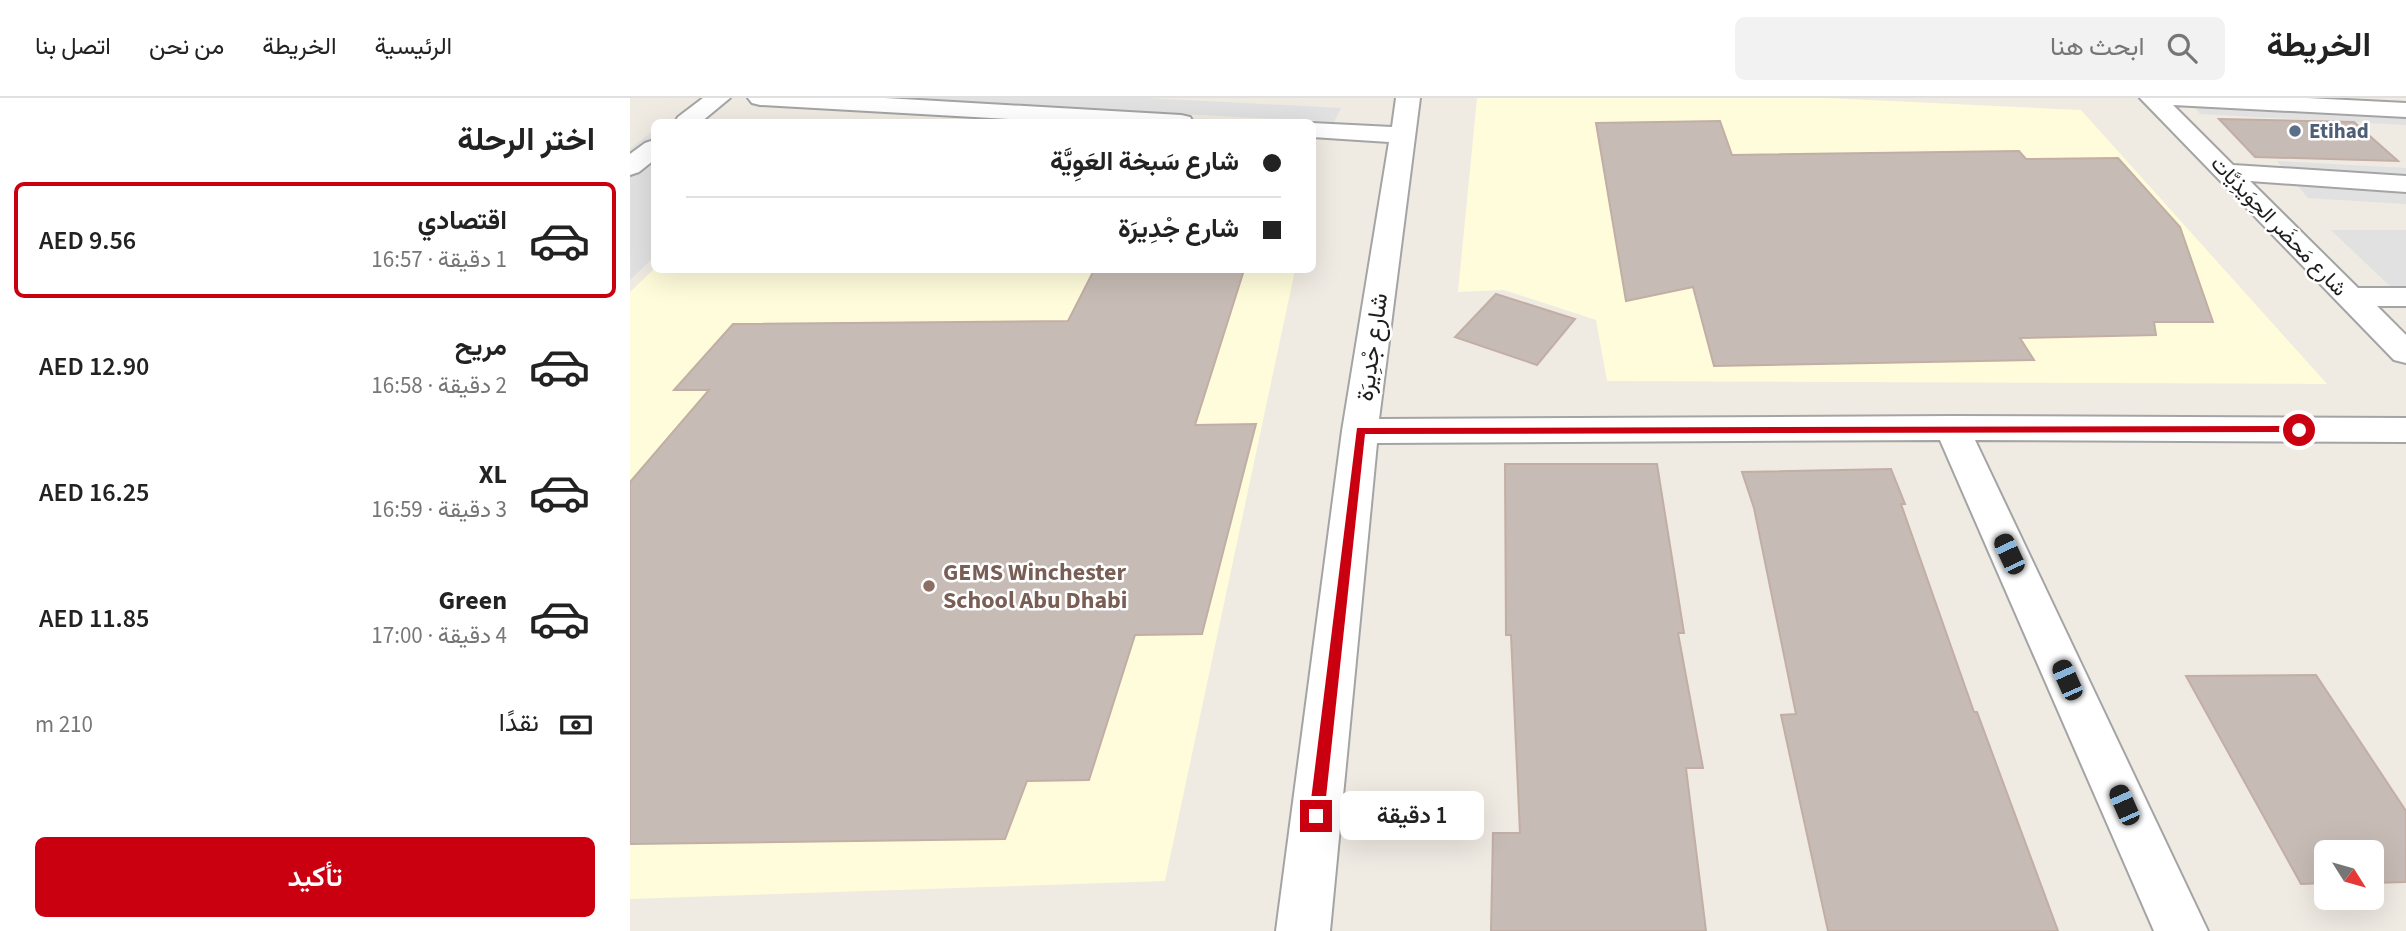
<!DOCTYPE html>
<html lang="ar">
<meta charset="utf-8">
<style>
:root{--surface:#fff;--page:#f2f2f2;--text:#222;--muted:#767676;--line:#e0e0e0;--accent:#ca0011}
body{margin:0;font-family:"Source Sans 3",Vazirmatn,sans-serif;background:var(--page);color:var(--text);direction:rtl;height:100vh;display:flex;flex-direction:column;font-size:26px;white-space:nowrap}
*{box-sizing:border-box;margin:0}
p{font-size:23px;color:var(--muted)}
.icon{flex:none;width:38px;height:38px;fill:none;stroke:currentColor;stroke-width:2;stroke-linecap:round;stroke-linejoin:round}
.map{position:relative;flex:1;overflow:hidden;direction:ltr}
.details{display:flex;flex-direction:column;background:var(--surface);width:630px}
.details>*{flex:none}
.hud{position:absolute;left:21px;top:21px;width:665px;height:154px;border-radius:10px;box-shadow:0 7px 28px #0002;direction:rtl;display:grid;align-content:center;height:154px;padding:0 35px;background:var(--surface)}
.needle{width:46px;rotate:127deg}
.fabs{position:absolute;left:1684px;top:742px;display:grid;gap:14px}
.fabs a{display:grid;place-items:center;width:70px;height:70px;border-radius:10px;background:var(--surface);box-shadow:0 7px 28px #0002;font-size:35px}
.end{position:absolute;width:32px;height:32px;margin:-16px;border:9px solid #ca0011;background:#fff;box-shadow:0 0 0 4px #fff}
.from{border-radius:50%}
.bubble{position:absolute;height:49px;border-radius:10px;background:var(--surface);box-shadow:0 7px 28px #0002;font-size:23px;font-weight:600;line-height:49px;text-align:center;direction:rtl}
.car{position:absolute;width:21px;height:42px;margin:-21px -10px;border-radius:9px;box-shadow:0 0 5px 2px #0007;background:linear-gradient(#222 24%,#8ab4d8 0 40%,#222 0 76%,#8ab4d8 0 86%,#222 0)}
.hud b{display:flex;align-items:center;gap:24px;height:66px;font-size:26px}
.hud b+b{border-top:2px solid var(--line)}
.hud i{width:18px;height:18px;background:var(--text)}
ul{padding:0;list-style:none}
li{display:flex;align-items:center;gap:21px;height:116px;margin:0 14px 10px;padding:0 21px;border:4px solid transparent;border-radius:10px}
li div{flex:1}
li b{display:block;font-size:26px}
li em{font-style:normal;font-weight:600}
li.selected{border-color:var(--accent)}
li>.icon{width:63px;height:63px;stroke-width:1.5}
h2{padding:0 35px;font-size:32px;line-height:84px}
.pay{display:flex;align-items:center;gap:18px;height:77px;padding:0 35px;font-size:26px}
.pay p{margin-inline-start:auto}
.action{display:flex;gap:14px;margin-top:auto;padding:14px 35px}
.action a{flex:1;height:80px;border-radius:10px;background:var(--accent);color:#fff;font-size:28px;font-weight:600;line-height:80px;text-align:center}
header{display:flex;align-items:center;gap:42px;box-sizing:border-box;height:98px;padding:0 35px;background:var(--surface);border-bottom:2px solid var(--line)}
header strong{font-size:33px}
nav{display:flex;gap:38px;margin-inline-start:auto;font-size:24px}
.search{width:490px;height:63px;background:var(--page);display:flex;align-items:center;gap:18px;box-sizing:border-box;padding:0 24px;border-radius:10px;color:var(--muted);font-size:26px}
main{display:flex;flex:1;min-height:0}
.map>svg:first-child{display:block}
.education{fill:#fffcdb}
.parking{fill:#e1e1e1}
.building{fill:#c7bbb5;stroke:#c2aea4;stroke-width:2}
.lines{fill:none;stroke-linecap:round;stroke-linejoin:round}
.minor-casing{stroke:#a4a4a4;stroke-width:4}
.minor{fill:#fff;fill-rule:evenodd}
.route{fill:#ca0011}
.service-dot{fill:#5c6f8a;stroke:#fff;stroke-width:2.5}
.education-dot{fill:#8d6e63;stroke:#fff;stroke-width:2.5}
.labels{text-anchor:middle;stroke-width:5;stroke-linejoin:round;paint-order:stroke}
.far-service-label{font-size:21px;font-weight:bold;fill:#4e5e75;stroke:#fff;text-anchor:start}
.far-street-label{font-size:21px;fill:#1d1d1d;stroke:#fff}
.street-label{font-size:24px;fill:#1d1d1d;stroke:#fff}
.education-label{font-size:24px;font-weight:bold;fill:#785e54;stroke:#fff;text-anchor:start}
</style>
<header>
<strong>الخريطة</strong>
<div class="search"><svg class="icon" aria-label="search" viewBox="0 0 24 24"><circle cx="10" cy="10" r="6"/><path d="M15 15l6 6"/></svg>ابحث هنا</div>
<nav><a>الرئيسية</a><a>الخريطة</a><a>من نحن</a><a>اتصل بنا</a></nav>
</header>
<main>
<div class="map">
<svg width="1776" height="833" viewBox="0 0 1776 833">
<rect width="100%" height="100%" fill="#efeae2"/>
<g class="education">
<polygon points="847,0 1198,0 1451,12 1697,286 977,283 966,222 874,192 828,194"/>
<polygon points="24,171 665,172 535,783 0,801 0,194"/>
</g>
<g class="parking">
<polygon points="258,0 516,0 711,10 704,24"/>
<polygon points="1560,2 1776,14 1776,27 1570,16"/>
<polygon points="24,32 24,159 0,182 0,51"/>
<polygon points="1647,63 1776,70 1776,106 1678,100"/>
<polygon points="1701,132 1776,132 1776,188 1760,188"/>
</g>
<g class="building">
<polygon points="1589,21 1724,24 1768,63 1625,59"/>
<polygon points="1090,23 1102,57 1389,53 1396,61 1488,60 1550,129 1583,224 1524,224 1526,237 1390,240 1404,262 1084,268 1063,189 996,203 966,25"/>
<polygon points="464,172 614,172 565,327 626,326 572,536 505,537 459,682 397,683 375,741 0,746 0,384 79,292 44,292 103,226 438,223"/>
<polygon points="866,196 945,221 907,267 825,239"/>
<polygon points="875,366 1027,366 1054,535 1048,535 1073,670 1056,670 1076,833 861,833 863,735 890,735 881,537 876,537"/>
<polygon points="1261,371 1275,406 1271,406 1344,614 1347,614 1428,833 1198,833 1151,617 1166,616 1124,410 1112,374"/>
<polygon points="1686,577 1776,713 1776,784 1741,785 1741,754 1696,754 1696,785 1671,786 1556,578"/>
</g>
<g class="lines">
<g class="minor-casing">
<g id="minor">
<polygon points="73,0 100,0 71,24 45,24 48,19"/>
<polygon points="118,0 255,0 551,17 560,19 563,24 433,24 130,7 122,5"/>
<polygon points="766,0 790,0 749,321 1322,318 1776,320 1776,344 1345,342 1578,833 1524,833 1310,342 747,345 700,833 646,833 712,333 759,44 682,39 682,25 762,29"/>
<polygon points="1510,0 1677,0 1776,5 1776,19 1543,7 1603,67 1776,78 1776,94 1620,83 1728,190 1776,190 1776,208 1747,208 1776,237 1776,265 1764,262"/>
<polygon points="24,42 24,62 9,74 0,77 0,56 15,45"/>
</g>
</g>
<use href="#minor" class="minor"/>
</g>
<polygon class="route" points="1669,328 1673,329 1673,334 735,336 694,718 686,725 679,718 727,330"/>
<circle class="service-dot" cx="1665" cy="33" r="7"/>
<circle class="education-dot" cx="299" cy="488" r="7"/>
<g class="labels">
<g class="far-service-label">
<text x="1679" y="40">Etihad</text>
</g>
<g class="far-street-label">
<text transform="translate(1649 128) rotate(46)" y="7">شارع مَحضَر الحِوَيذِيَّات</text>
</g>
<g class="street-label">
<text transform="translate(742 249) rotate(-82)" y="8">شارع جْدِيرَة</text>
</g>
<g class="education-label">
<text x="313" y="482">GEMS Winchester<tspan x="313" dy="28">School Abu Dhabi</tspan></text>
</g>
</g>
</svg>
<div class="fabs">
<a><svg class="needle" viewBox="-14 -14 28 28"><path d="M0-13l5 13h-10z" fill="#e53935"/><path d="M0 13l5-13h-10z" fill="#767676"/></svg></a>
</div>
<i class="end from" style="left:1669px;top:332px"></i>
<i class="end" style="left:686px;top:718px"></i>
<div class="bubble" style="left:710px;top:693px;width:144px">1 دقيقة</div>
<i class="car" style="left:1379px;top:456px;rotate:335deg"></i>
<i class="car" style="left:1437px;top:582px;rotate:336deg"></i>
<i class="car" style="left:1494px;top:707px;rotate:336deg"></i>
<div class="hud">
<b><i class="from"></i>شارع سَبخة العَوِيَّة</b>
<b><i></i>شارع جْدِيرَة</b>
</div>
</div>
<section class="details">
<h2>اختر الرحلة</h2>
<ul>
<li class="selected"><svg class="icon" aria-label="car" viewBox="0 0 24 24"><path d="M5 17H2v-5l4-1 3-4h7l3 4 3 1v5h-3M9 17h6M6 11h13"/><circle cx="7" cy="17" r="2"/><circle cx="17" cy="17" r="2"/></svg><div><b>اقتصادي</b><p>1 دقيقة · 16:57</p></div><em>AED 9.56</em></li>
<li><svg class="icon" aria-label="car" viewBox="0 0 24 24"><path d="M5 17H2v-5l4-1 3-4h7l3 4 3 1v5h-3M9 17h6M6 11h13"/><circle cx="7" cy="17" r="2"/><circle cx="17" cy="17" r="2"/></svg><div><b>مريح</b><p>2 دقيقة · 16:58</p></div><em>AED 12.90</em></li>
<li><svg class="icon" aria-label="car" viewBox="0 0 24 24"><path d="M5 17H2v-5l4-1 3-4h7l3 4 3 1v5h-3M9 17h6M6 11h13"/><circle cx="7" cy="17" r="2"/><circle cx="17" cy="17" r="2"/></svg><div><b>XL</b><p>3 دقيقة · 16:59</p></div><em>AED 16.25</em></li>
<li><svg class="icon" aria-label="car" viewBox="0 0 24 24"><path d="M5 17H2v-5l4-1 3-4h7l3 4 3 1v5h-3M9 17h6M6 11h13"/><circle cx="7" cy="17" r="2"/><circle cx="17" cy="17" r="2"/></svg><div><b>Green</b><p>4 دقيقة · 17:00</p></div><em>AED 11.85</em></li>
</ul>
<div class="pay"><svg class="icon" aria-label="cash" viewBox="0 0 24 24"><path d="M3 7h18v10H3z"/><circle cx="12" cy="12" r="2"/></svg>نقدًا<p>210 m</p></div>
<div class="action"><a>تأكيد</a></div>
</section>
</main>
